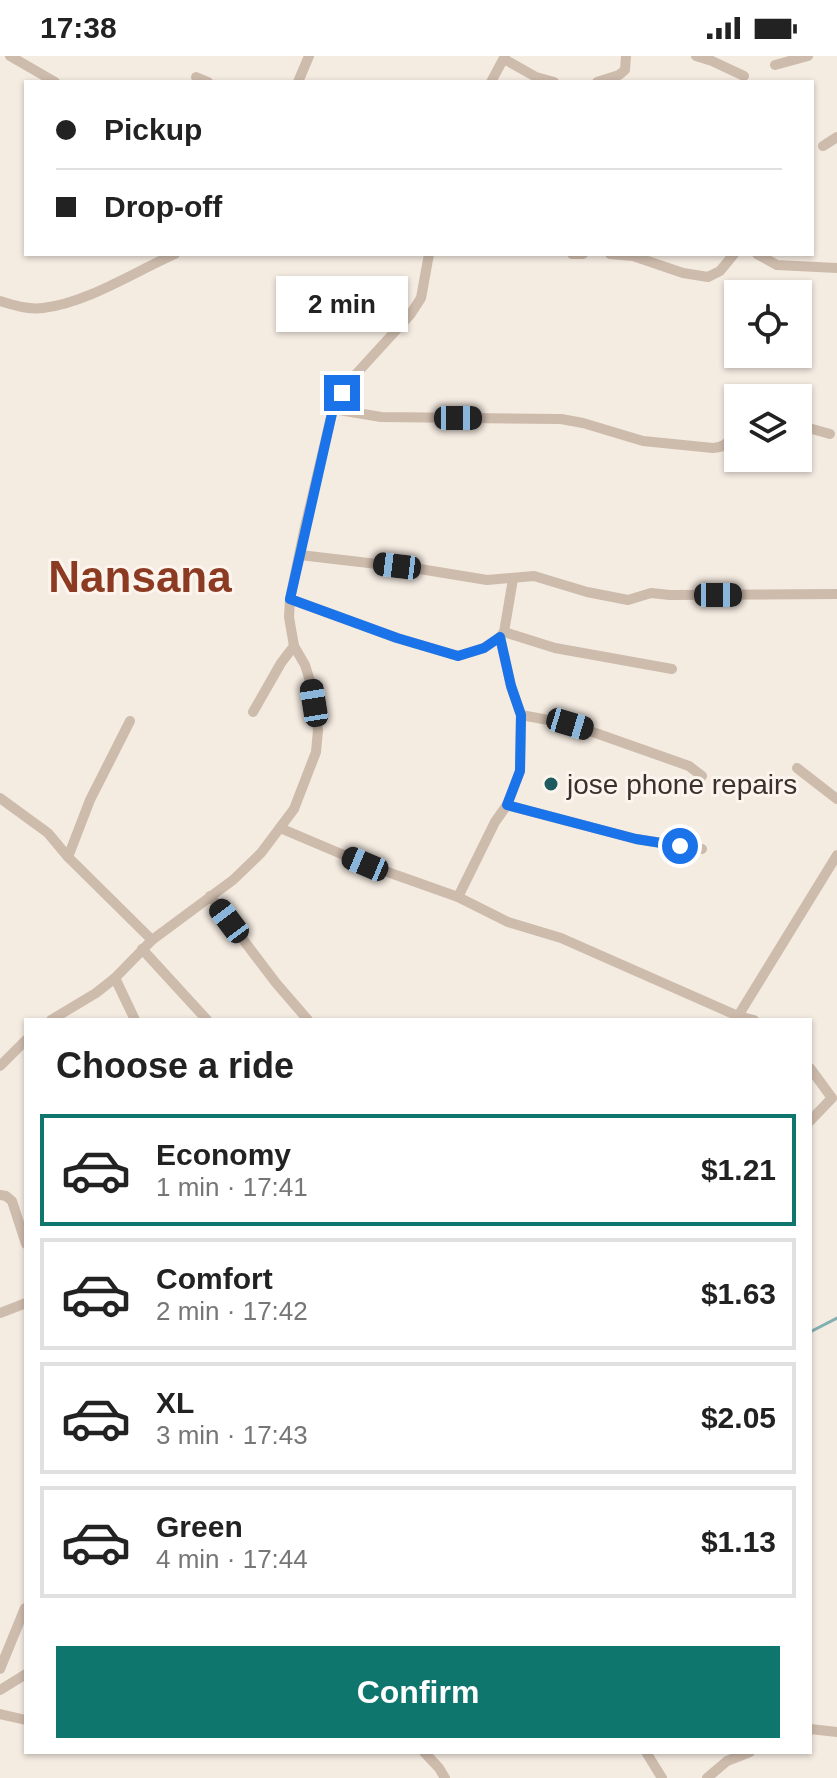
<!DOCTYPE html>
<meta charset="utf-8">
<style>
:root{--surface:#fff;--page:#f6f6f6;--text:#222;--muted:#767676;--line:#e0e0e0;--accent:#0f766e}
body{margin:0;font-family:Helvetica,sans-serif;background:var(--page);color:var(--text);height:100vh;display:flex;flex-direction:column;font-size:30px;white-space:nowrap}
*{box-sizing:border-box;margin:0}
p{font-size:26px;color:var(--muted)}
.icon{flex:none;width:44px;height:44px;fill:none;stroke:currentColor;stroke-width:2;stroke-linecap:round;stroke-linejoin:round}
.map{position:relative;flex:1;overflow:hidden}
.details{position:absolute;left:24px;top:962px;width:788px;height:736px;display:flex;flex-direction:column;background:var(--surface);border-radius:0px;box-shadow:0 2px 6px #0004}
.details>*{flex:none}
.top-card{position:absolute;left:24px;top:24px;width:790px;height:176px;border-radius:0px;box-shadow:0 2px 6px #0004;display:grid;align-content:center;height:176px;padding:0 32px;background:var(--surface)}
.buttons{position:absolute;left:724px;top:224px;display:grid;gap:16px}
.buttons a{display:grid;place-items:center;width:88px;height:88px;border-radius:0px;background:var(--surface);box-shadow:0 2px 6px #0004;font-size:40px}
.end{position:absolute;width:36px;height:36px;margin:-18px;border:10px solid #1a73e8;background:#fff;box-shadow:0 0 0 4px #fff}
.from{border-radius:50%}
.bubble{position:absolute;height:56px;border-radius:0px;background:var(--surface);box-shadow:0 2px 6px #0004;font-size:26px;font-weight:600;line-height:56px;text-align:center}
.car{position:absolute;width:24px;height:48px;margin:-24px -12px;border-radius:10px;box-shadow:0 0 6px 2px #0007;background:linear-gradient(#222 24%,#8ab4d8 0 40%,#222 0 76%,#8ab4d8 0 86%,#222 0)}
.top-card b{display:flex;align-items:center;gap:28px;height:76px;font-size:30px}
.top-card b+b{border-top:2px solid var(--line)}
.top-card i{width:20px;height:20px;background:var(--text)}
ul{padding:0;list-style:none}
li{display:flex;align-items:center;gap:24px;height:112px;margin:0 16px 12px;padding:0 16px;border:4px solid var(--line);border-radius:0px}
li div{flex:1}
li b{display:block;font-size:30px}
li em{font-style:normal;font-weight:600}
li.selected{border-color:var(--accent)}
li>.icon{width:72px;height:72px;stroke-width:1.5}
h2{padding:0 32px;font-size:36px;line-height:96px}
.primary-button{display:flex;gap:16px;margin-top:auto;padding:16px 32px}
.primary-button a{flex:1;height:92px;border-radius:0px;background:var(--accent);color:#fff;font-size:32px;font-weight:600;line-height:92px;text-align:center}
.status{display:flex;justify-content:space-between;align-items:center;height:56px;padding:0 40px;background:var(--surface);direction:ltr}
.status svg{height:22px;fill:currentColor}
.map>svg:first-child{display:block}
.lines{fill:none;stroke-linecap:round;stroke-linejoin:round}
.stream{stroke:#7fb0b2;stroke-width:3}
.minor{stroke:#cdbbac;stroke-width:10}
.route{stroke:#1a73e8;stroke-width:10}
.poi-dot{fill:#1f5a5e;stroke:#fbf5ee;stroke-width:3}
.labels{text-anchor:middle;stroke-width:6;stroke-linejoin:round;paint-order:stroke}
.poi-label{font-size:28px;fill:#3b302b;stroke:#fbf5ee;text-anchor:start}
.town-label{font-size:44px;font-weight:bold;fill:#8c3b22;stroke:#fbf5ee}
</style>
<div class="status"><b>17:38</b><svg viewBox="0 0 49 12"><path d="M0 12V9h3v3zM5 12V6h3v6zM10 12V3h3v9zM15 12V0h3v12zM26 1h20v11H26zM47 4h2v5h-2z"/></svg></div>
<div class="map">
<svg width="837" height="1722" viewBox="0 0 837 1722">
<rect width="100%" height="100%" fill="#f4ebe1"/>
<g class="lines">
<polyline class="stream" points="810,1276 837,1262"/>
<g class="minor">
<polyline points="10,0 55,26"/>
<polyline points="696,0 712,5 744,20"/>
<polyline points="504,3 536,21 554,26"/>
<polyline points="775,9 808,0"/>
<polyline points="196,21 208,26"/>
<polyline points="298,26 309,0"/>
<polyline points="491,26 505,0"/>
<polyline points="597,26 619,19 625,14 626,0"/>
<polyline points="823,90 837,81"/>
<polyline points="572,198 583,198"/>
<polyline points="610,198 633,200 683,217 708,221 720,215 734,198"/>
<polyline points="757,198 777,209 837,212"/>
<path d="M0 245C14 249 28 254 43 252 85 248 136 215 175 198"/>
<path d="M333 353 381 361 561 363 583 367 643 385 713 392C735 391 737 369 738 350"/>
<polyline points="798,369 830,378"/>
<polyline points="300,499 420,513 487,524 534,520 587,536 628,544 651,537 670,539 837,538"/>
<polyline points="290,543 397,582 458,600 484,592 500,581 504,576 513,523"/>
<polyline points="504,576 555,592 672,613"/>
<polyline points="253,656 281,607 294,590"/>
<polyline points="521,659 570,668 689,710 702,720"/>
<polyline points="797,712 837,743"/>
<polyline points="0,742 48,777 68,801 152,884"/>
<polyline points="507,749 636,783 702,793"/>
<polyline points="280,772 365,808 458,841 508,866 561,882 738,960 754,964"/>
<polyline points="68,801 90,744 130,665"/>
<polyline points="210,840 276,927 308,964"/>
<polyline points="458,841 495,766 507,749 520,715 521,659 511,630 500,581"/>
<polyline points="142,893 207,964"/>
<polyline points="115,922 135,964"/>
<polyline points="738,960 837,799"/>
<polyline points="51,964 96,937 115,922 152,884 233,824 261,797 294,753 316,696 318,674 310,625 305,609 294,590 289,561 290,543 304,475 333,353 342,337 357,317 410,259 421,242 429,198"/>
<polyline points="0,1010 26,984"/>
<polyline points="810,1012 832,1042 810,1065"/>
<polyline points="0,1139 6,1140 12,1145 26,1188"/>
<polyline points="0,1257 26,1247"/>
<polyline points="0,1613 25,1552"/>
<polyline points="0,1634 26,1618"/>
<polyline points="0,1658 26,1664"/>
<polyline points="810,1673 837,1676"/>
<polyline points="424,1696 439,1712 445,1722"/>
<polyline points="646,1696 662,1722"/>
<polyline points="707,1722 727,1705 750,1696"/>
</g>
</g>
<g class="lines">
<polyline class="route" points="342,337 333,353 290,543 397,582 458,600 484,592 500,581 511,630 521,659 520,715 507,749 636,783 680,790"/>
</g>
<circle class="poi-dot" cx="551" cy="728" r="8"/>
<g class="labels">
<g class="poi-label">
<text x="567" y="738">jose phone repairs</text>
</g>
<g class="town-label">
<text x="140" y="536">Nansana</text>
</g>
</g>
</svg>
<div class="buttons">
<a><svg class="icon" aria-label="locate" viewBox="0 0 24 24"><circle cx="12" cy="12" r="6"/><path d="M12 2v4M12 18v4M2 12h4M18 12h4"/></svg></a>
<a><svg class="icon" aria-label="layers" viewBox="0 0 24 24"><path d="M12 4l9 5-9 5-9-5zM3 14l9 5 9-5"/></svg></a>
</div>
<i class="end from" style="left:680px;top:790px"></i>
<i class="end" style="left:342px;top:337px"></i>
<div class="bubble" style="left:276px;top:220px;width:132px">2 min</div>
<i class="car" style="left:458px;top:362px;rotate:90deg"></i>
<i class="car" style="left:397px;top:510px;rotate:277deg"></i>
<i class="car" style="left:718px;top:539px;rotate:90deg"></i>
<i class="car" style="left:314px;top:647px;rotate:351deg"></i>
<i class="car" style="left:570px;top:668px;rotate:107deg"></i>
<i class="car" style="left:365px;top:808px;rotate:293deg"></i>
<i class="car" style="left:229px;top:865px;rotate:323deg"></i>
<div class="top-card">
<b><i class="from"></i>Pickup</b>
<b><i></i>Drop-off</b>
</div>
<section class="details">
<h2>Choose a ride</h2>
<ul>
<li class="selected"><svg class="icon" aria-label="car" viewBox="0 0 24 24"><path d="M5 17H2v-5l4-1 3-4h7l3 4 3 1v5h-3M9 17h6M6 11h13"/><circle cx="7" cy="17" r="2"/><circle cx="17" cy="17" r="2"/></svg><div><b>Economy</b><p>1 min · 17:41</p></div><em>$1.21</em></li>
<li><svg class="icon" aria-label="car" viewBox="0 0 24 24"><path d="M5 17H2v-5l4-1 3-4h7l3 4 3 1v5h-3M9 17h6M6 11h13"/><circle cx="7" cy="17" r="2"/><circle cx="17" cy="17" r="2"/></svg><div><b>Comfort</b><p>2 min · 17:42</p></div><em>$1.63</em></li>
<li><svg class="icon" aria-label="car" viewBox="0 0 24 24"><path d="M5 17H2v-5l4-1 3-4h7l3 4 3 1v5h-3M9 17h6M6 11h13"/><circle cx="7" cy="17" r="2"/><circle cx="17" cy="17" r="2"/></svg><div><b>XL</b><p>3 min · 17:43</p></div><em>$2.05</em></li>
<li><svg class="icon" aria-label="car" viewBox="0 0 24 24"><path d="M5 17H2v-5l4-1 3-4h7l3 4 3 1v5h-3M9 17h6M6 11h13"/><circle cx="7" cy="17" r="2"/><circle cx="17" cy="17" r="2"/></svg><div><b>Green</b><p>4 min · 17:44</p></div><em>$1.13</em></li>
</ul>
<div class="primary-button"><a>Confirm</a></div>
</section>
</div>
